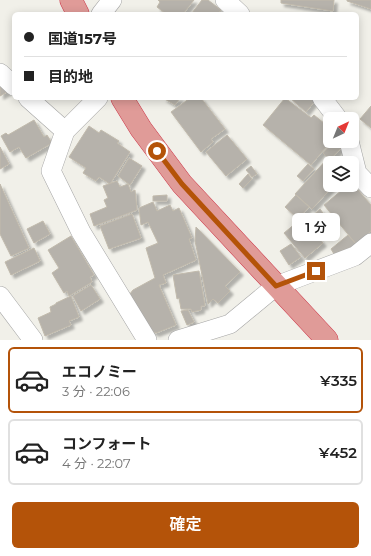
<!DOCTYPE html>
<html lang="ja">
<meta charset="utf-8">
<style>
:root{--surface:#fff;--page:#f6f6f6;--text:#222;--muted:#767676;--line:#e0e0e0;--accent:#b45309}
body{margin:0;font-family:Montserrat,"Noto Sans JP",sans-serif;background:var(--page);color:var(--text);height:100vh;display:flex;flex-direction:column;font-size:15px;white-space:nowrap}
*{box-sizing:border-box;margin:0}
p{font-size:13px;color:var(--muted)}
.icon{flex:none;width:22px;height:22px;fill:none;stroke:currentColor;stroke-width:2;stroke-linecap:round;stroke-linejoin:round}
.map{position:relative;height:340px;overflow:hidden}
.sheet{display:flex;flex-direction:column;background:var(--surface);flex:1}
.sheet>*{flex:none}
.hud{position:absolute;left:12px;top:12px;width:347px;height:88px;border-radius:6px;box-shadow:0 2px 10px #0003;display:grid;align-content:center;height:88px;padding:0 12px;background:var(--surface)}
.needle{width:26px;rotate:43deg}
.tools{position:absolute;left:323px;top:112px;display:grid;gap:8px}
.tools a{display:grid;place-items:center;width:36px;height:36px;border-radius:6px;background:var(--surface);box-shadow:0 2px 10px #0003;font-size:20px}
.end{position:absolute;width:18px;height:18px;margin:-9px;border:5px solid #b45309;background:#fff;box-shadow:0 0 0 2px #fff}
.from{border-radius:50%}
.bubble{position:absolute;height:28px;border-radius:6px;background:var(--surface);box-shadow:0 2px 10px #0003;font-size:13px;font-weight:600;line-height:28px;text-align:center}
.hud b{display:flex;align-items:center;gap:14px;height:38px;font-size:15px}
.hud b+b{border-top:1px solid var(--line)}
.hud i{width:10px;height:10px;background:var(--text)}
ul{padding:7px 0 0;list-style:none}
li{display:flex;align-items:center;gap:12px;height:66px;margin:0 8px 6px;padding:0 4px;border:2px solid var(--line);border-radius:6px}
li div{flex:1}
li b{display:block;font-size:15px}
li em{font-style:normal;font-weight:600}
li.active{border-color:var(--accent)}
li>.icon{width:36px;height:36px;stroke-width:1.5}
.button{display:flex;gap:8px;margin-top:auto;padding:8px 12px}
.button a{flex:1;height:46px;border-radius:6px;background:var(--accent);color:#fff;font-size:16px;font-weight:600;line-height:46px;text-align:center}
.map>svg:first-child{display:block}
.building{fill:#b6b2ab;stroke:#c1baac;filter:url(#shadow)}
.lines{fill:none;stroke-linecap:round;stroke-linejoin:round}
.street-casing{stroke:#a5a5a5;stroke-width:20}
.highway-casing{stroke:#cd384a;stroke-width:23}
.street{stroke:#fff;stroke-width:19}
.highway{stroke:#e09b98;stroke-width:22}
.route{stroke:#b45309;stroke-width:5}
</style>
<div class="map">
<svg width="371" height="340" viewBox="0 0 371 340">
<defs>
<filter id="shadow"><feDropShadow dx="3.5" dy="3.5" stdDeviation="1" flood-color="#0004"/></filter>
</defs>
<rect width="100%" height="100%" fill="#f1f0e9"/>
<g class="building">
<polygon points="158,0 194,0 183,14 166,14 157,7 160,2"/>
<polygon points="202,0 208,0 221,10 219,12 223,14 191,14"/>
<polygon points="281,0 334,0 333,11 281,3"/>
<polygon points="347,0 371,0 371,9 347,1"/>
<polygon points="0,82 9,91 0,96"/>
<polygon points="163,98 180,98 175,105"/>
<polygon points="190,98 201,98 225,129 211,139 213,142 201,152 171,112"/>
<polygon points="285,98 310,117 311,118 314,115 330,128 331,141 311,165 263,125"/>
<polygon points="290,98 311,98 314,102 306,112"/>
<polygon points="371,106 371,128 360,119"/>
<polygon points="34,120 44,137 47,135 52,143 26,158 19,147 10,152 1,136 6,133 8,135"/>
<polygon points="89,126 99,133 101,130 119,141 117,143 130,152 110,184 99,177 96,181 83,173 86,168 69,157"/>
<polygon points="227,135 247,159 226,176 206,152"/>
<polygon points="334,141 341,148 330,160 323,153"/>
<polygon points="0,147 9,164 0,169"/>
<polygon points="129,158 142,166 130,185 118,176"/>
<polygon points="328,158 333,163 330,163 330,185 334,185 312,209 295,194"/>
<polygon points="308,164 314,169 303,181 297,176"/>
<polygon points="251,166 257,174 252,177 246,170"/>
<polygon points="248,174 252,179 243,188 239,184"/>
<polygon points="117,181 120,187 128,184 131,192 135,190 137,210 94,226 90,214 107,207 104,200 108,198 103,186"/>
<polygon points="352,183 371,205 371,231 356,244 324,205 348,185 352,185"/>
<polygon points="0,184 29,248 11,256 0,234"/>
<polygon points="167,195 167,201 153,201 153,196"/>
<polygon points="296,195 309,207 298,219 285,207"/>
<polygon points="153,202 157,211 170,205 173,211 179,208 192,238 189,239 196,260 163,275 166,283 159,285 176,325 156,333 149,330 129,295 133,290 155,278 146,248 158,243 148,222 141,225 139,208"/>
<polygon points="320,209 329,221 319,229 310,218"/>
<polygon points="132,214 141,238 109,249 100,226"/>
<polygon points="302,218 323,243 305,258 284,233"/>
<polygon points="43,221 50,234 34,243 27,229"/>
<polygon points="196,227 240,272 225,286 230,291 218,303 213,299 208,304 195,241"/>
<polygon points="348,235 357,245 334,254 331,249"/>
<polygon points="71,236 94,275 90,277 92,282 69,296 67,291 64,293 52,273 59,268 48,250"/>
<polygon points="291,244 301,257 289,265 280,251"/>
<polygon points="34,248 40,261 11,275 5,262"/>
<polygon points="199,271 205,306 201,306 201,310 192,312 191,309 181,309 179,298 177,299 173,275"/>
<polygon points="91,285 100,299 81,311 73,296"/>
<polygon points="71,296 79,317 69,321 71,325 45,336 38,318 51,312 50,307 56,304 56,303"/>
<polygon points="188,310 194,322 187,325 181,311"/>
</g>
<g class="lines">
<g class="street-casing">
<g id="street">
<polyline points="225,0 240,14"/>
<polyline points="101,14 112,0"/>
<polyline points="0,73 14,86"/>
<polyline points="28,98 65,131"/>
<polyline points="98,98 65,131 51,171 81,232 147,340"/>
<polyline points="322,98 338,119"/>
<polyline points="349,141 357,173 371,188"/>
<polyline points="0,296 33,340"/>
<polyline points="178,340 230,324 276,286 355,256 371,243"/>
</g>
</g>
<g class="highway-casing">
<g id="highway">
<polyline points="71,0 78,14"/>
<polyline points="122,98 141,129 182,184 327,340"/>
</g>
</g>
<use href="#street" class="street"/>
<use href="#highway" class="highway"/>
</g>
<g class="lines">
<polyline class="route" points="157,151 182,184 276,286 316,271"/>
</g>
</svg>
<div class="tools">
<a><svg class="needle" viewBox="-14 -14 28 28"><path d="M0-13l5 13h-10z" fill="#e53935"/><path d="M0 13l5-13h-10z" fill="#767676"/></svg></a>
<a><svg class="icon" aria-label="layers" viewBox="0 0 24 24"><path d="M12 4l9 5-9 5-9-5zM3 14l9 5 9-5"/></svg></a>
</div>
<i class="end from" style="left:157px;top:151px"></i>
<i class="end" style="left:316px;top:271px"></i>
<div class="bubble" style="left:292px;top:213px;width:48px">1 分</div>
<div class="hud">
<b><i class="from"></i>国道157号</b>
<b><i></i>目的地</b>
</div>
</div>
<section class="sheet">
<ul>
<li class="active"><svg class="icon" aria-label="car" viewBox="0 0 24 24"><path d="M5 17H2v-5l4-1 3-4h7l3 4 3 1v5h-3M9 17h6M6 11h13"/><circle cx="7" cy="17" r="2"/><circle cx="17" cy="17" r="2"/></svg><div><b>エコノミー</b><p>3 分 · 22:06</p></div><em>¥335</em></li>
<li><svg class="icon" aria-label="car" viewBox="0 0 24 24"><path d="M5 17H2v-5l4-1 3-4h7l3 4 3 1v5h-3M9 17h6M6 11h13"/><circle cx="7" cy="17" r="2"/><circle cx="17" cy="17" r="2"/></svg><div><b>コンフォート</b><p>4 分 · 22:07</p></div><em>¥452</em></li>
</ul>
<div class="button"><a>確定</a></div>
</section>
